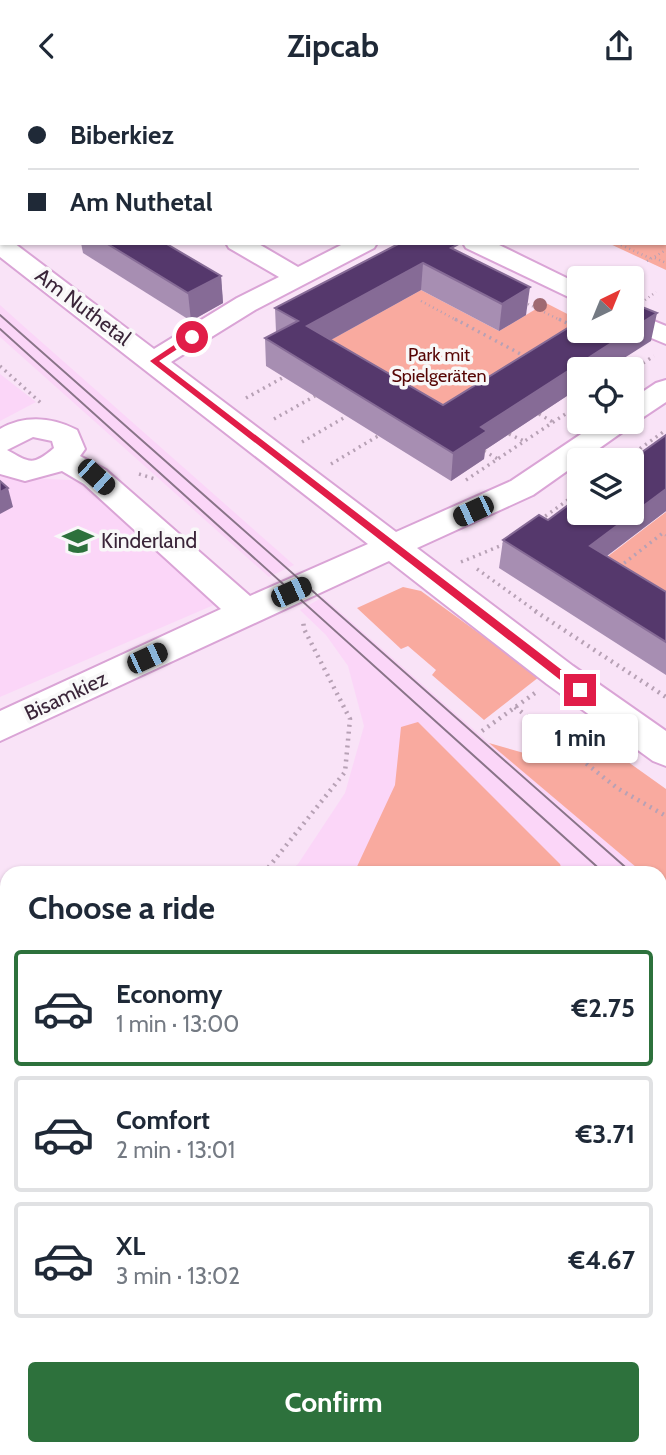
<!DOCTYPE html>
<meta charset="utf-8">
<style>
:root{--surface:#fff;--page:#f2f2f3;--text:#1f2937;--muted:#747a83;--line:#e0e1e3;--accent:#2d713c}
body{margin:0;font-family:Cabin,sans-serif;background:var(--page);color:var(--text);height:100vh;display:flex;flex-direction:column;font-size:26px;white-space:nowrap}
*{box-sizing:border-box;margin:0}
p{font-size:23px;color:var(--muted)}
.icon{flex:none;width:38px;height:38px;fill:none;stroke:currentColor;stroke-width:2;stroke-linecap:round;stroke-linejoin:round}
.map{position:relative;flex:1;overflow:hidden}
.side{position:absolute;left:0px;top:775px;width:667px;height:590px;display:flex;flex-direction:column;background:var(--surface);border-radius:21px 21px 0 0;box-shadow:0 2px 5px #0004}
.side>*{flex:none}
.banner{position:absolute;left:0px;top:0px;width:667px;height:154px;box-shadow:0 2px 5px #0004;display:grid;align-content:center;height:154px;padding:0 28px;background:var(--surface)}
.needle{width:46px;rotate:43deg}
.fabs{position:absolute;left:567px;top:175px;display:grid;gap:14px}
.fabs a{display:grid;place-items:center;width:77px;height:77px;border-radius:7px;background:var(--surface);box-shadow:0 2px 5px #0004;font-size:35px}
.end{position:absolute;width:32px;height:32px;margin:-16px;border:9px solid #e11d48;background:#fff;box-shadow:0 0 0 4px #fff}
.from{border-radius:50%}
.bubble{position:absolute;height:49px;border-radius:7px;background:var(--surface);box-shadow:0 2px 5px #0004;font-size:23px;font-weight:700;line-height:49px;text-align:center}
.car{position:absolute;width:21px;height:42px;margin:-21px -10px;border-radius:9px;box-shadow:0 0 5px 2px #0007;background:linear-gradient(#222 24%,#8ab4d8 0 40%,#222 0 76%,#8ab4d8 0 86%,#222 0)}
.banner b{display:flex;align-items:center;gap:24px;height:66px;font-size:26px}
.banner b+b{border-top:2px solid var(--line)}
.banner i{width:18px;height:18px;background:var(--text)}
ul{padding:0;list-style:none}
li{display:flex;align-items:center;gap:21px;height:116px;margin:0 14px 10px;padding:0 14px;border:4px solid var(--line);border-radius:7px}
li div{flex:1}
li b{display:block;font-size:26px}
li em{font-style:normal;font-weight:700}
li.on{border-color:var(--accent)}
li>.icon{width:63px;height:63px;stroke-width:1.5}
h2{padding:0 28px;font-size:32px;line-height:84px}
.button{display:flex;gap:14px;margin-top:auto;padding:14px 28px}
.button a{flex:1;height:80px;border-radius:7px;background:var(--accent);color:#fff;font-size:28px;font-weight:700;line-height:80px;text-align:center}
header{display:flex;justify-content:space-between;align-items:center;height:91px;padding:0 28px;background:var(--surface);font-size:32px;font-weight:700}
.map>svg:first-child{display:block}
.built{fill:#fbd6f8}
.green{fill:#f9aa9f}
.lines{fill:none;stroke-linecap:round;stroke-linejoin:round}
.minor-casing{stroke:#daa4d6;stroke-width:4}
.path-far3{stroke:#b7a1b5;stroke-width:2.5;stroke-dasharray:1 3.5;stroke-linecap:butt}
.path-far2{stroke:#b7a1b5;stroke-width:3.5;stroke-dasharray:2 4.5;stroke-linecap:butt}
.path-far1{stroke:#b7a1b5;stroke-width:4.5;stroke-dasharray:2 5;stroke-linecap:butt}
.path{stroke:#b7a1b5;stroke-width:5;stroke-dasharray:2.5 7;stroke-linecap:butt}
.minor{fill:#fff;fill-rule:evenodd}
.tram{stroke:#897488;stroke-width:2}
.tree{fill:#9f6972}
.wall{fill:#a78eb2}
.shaded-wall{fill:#866b96}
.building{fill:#55386c;stroke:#866b96;stroke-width:2}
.route{fill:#e11d48}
.labels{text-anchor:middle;stroke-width:7;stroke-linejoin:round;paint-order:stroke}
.far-park-label{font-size:18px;fill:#560605;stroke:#f8f8f8}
.street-label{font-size:21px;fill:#3a2539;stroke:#f8f8f8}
.poi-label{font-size:21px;fill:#3a2539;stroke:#f8f8f8;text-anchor:start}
</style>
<header><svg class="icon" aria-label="back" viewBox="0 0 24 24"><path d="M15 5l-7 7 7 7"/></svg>Zipcab<svg class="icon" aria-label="share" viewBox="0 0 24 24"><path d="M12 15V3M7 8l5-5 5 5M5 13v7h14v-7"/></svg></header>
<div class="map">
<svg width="666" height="1364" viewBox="0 0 666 1364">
<rect width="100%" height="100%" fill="#f9e3f7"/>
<g class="built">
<polygon points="0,214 20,232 294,474 269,486 0,246"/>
<polygon points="0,283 36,311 0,330"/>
<polygon points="0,380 8,386 91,390 223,510 0,606"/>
<polygon points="323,506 489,652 643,782 288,782 298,773 345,702 364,635 348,575 326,544 300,519"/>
</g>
<g class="green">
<polygon points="665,98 666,99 666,179 608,152 665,152"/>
<polygon points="421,199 499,240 546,212 579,229 579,240 441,342 307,262"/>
<polygon points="666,421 666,532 586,482"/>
<polygon points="403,496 421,500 539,586 484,629 432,584 436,579 408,555 401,558 357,517"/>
<polygon points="418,631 560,773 563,782 354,782 395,694 401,636"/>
<polygon points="572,631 666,698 666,802 660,796 660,782 643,782 489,652 531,664"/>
<polygon points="0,954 7,963 7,1108 0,1108"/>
<polygon points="666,1047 666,1197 660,1196 660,1067"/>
</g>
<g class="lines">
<g class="minor-casing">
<g id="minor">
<polygon points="35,0 59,0 34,2"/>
<polygon points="143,0 168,0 142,2"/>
<polygon points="0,11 2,11 0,25"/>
<polygon points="666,25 666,39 665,40 665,26"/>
<rect x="665" y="55" width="1" height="15"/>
<path d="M0 146 2 152H14L154 258 237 207 279 186 229 157 226 152H257L298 176 345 152H377L374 157 255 219 171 271 396 441 511 390 599 331H632V308L656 292 666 289V311L642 327 632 330 633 331 628 337 533 404 417 457 573 575 666 640V675L653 670 547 593 389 470 0 650V620L221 518 84 393 62 380 25 390 0 383V338C25 324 51 326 77 339L85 358 80 365 106 379 250 505 368 453 0 166ZM33 346 52 350 54 357C32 376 29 371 7 359Z"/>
<polygon points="463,152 495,152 579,193 579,211 466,157"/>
<polygon points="632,221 666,235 666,253 632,239"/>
</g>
</g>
<g class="path-far3">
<polyline points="230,0 234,2"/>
<polyline points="397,0 401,2"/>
<polyline points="307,2 311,0"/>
<polyline points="366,2 370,0"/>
<polyline points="528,2 533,2"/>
<polyline points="621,154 652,168"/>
<polyline points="655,167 666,172"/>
<polyline points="647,170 666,159"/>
<polyline points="620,187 623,186"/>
<polyline points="645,209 656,201"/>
<polyline points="421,210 458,230"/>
<polyline points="524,211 562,230"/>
</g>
<g class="path-far2">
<polyline points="455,228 528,267"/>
<polyline points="559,228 579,238"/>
<polyline points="0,275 41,312"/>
<polyline points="632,279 654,265"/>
<polyline points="570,302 579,307"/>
<polyline points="246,307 284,286"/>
<polyline points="539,323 553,331"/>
<polyline points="274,328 315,305"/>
<polyline points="509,343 524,350"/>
<polyline points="302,351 347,325"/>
<polyline points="484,360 498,368"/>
<polyline points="624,369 666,339"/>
<polyline points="331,373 378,345"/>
<polyline points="139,383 155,388"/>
<polyline points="466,389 579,314"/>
<polyline points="540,429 579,401"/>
<polyline points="461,471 507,452"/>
<polyline points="619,476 663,442 666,444"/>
<polyline points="477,478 537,521"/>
</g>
<g class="path-far1">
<polyline points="535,520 666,606"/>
<polyline points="515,616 617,697 666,725"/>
<polyline points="482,640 535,602"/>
<polyline points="264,782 345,681 350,628 304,538 303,529"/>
</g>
<g class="path">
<polyline points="0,987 7,996"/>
<polyline points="0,1090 7,1090"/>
<polyline points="660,1179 666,1179"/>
</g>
<use href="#minor" class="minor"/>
<g class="tram">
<polyline points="0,224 632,782"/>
<polyline points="0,238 604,782"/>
<polyline points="660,806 666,812"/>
<polyline points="660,832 666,838"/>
</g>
</g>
<circle class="tree" cx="540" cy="214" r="7"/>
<g class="wall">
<polygon points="0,30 2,31 2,84 0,83"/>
<polygon points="81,152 165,152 221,185 223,212 191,230 83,162"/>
<polygon points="457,160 526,224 499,240 421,199 331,249 443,314 651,250 579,278 579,297 485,359 484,368 451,390 266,275 265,247 276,241 275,217"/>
<polygon points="666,344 666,420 607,465 666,501 666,584 499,477 503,449 548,429"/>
<polygon points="666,1274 666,1301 664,1301"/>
</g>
<g class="shaded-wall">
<polygon points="423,172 421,199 307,262 307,235"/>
<polygon points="221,185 223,212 191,230 188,202"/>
<polygon points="530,196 526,224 499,240 502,213"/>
<polygon points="657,222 651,250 607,278 579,278 579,297 485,359 484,368 451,390 453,362 481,336 630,240 632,240 632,238"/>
<polygon points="8,397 13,416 0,423 0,401"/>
<polygon points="666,398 666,420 584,482 590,455"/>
<polygon points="7,1160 7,1184 0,1212 0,1187"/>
</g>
<g class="building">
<polygon points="583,0 648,0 644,2 580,2"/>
<polygon points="0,30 2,31 2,61 0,60"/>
<polygon points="106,152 165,152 221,185 188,202"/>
<polygon points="400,152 454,152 457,154 451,157 530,196 502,213 423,172 307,235 443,314 579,230 579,240 630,240 481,336 487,340 453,362 265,247 298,230 275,217"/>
<polygon points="632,208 635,210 637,214 657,222 632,238"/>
<polygon points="666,344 666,398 590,455 666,501 666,551 503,449 539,424 548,429 579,406 579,422 632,422 632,369 631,369"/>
<polygon points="0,390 8,397 0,401"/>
<polygon points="0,1108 7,1108 7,1160 0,1187"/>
<polygon points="8,1358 244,1358 243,1364 7,1364"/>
</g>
<polygon class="route" points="189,244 196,246 159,270 584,596 584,602 577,602 150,270"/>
<defs>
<g id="school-bare" transform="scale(2.415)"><path d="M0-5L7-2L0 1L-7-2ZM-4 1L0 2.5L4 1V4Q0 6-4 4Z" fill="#2d713c" stroke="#f8f8f8" stroke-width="2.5" paint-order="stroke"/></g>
</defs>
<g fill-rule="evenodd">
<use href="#school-bare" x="78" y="450"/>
</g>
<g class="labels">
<g class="far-park-label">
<text x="439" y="270">Park mit<tspan x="439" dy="21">Spielgeräten</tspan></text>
</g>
<g class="street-label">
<text transform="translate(83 216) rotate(37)" y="7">Am Nuthetal</text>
<text transform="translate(66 605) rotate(-25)" y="7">Bisamkiez</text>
</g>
<g class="poi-label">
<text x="101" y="457">Kinderland</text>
</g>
</g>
</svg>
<div class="fabs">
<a><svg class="needle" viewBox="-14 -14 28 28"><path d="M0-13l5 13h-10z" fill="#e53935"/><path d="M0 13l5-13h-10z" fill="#747a83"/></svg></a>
<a><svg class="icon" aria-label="locate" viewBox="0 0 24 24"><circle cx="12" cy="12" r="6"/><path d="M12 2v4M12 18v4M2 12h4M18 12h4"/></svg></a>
<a><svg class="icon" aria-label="layers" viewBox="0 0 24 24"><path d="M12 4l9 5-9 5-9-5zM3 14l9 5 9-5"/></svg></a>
</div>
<i class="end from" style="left:192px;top:246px"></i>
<i class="end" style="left:580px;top:599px"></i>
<div class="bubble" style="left:522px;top:623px;width:116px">1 min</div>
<i class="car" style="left:96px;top:386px;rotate:132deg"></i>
<i class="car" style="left:473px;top:420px;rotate:245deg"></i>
<i class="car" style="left:291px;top:501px;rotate:66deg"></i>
<i class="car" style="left:147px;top:567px;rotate:65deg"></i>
<div class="banner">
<b><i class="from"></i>Biberkiez</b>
<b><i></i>Am Nuthetal</b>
</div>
<section class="side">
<h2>Choose a ride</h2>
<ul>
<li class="on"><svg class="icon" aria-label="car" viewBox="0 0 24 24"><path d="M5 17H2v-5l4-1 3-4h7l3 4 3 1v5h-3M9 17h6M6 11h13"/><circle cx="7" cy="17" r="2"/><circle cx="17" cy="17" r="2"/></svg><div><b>Economy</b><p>1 min · 13:00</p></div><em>€2.75</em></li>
<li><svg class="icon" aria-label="car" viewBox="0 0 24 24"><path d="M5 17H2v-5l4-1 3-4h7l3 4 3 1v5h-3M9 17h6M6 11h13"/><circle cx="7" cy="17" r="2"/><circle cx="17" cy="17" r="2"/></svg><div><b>Comfort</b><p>2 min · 13:01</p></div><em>€3.71</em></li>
<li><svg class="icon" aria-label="car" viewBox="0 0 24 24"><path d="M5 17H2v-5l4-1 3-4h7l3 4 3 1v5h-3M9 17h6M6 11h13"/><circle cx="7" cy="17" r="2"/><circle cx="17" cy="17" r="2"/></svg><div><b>XL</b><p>3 min · 13:02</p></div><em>€4.67</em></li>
</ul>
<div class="button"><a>Confirm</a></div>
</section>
</div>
